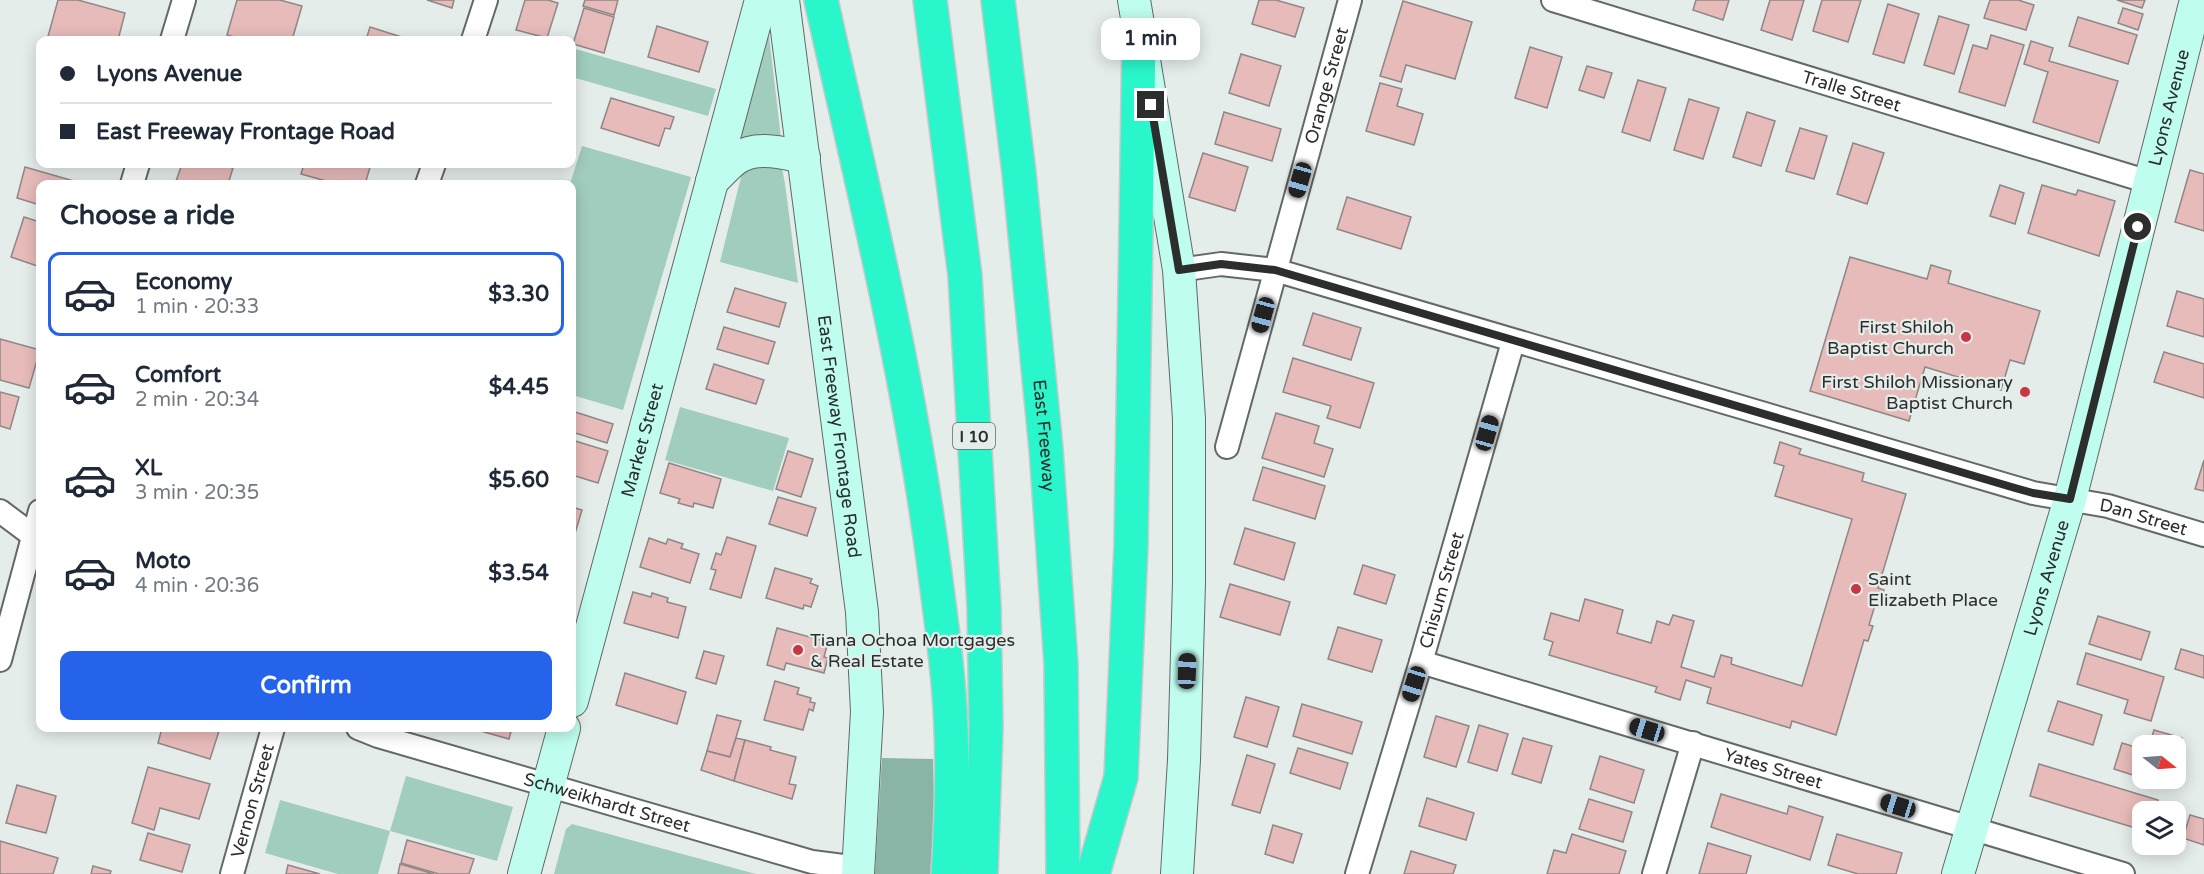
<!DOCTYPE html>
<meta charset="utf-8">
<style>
:root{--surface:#fff;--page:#f2f2f3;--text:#1f2937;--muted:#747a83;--line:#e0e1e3;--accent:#2563eb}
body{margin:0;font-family:"Varela Round",sans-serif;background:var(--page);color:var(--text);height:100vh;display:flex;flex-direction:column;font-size:22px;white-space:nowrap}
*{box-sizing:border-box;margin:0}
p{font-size:20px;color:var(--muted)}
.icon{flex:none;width:33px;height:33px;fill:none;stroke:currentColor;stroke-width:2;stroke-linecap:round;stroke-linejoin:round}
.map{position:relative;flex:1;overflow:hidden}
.panel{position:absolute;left:36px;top:180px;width:540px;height:552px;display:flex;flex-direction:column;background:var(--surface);border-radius:12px;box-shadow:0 3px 15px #0003}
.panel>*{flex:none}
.banner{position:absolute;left:36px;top:36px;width:540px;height:132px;border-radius:12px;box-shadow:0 3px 15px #0003;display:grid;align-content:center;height:132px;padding:0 24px;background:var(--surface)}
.needle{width:39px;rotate:107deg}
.buttons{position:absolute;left:2132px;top:735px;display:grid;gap:12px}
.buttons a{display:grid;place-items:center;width:54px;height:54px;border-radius:12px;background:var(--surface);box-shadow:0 3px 15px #0003;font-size:30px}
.end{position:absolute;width:27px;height:27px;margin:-14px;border:8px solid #2b2e2d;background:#fff;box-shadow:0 0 0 3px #fff}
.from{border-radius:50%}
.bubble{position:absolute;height:42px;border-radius:12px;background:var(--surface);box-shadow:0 3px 15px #0003;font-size:20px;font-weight:800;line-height:42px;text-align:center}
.car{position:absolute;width:18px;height:36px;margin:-18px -9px;border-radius:8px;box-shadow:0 0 4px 2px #0007;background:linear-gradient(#222 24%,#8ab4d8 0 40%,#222 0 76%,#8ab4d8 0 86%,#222 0)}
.banner b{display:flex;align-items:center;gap:21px;height:57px;font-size:22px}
.banner b+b{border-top:2px solid var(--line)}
.banner i{width:15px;height:15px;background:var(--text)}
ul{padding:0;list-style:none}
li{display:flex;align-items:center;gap:18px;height:84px;margin:0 12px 9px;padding:0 12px;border:3px solid transparent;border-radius:12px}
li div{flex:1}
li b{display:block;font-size:22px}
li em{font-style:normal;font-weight:800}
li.on{border-color:var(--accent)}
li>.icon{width:54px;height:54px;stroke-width:1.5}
h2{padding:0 24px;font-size:27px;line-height:72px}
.action{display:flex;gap:12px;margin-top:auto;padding:12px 24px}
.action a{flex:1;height:69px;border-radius:12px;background:var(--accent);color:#fff;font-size:24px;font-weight:800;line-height:69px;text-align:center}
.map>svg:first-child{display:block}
.green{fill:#a1cdbe}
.forest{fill:#89b4a6}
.building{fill:#e7bbb9;stroke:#8f8786;stroke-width:1.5}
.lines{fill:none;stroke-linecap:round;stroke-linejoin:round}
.street-casing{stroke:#626967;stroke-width:26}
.secondary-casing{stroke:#626967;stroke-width:34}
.highway-casing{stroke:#c8c9c8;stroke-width:36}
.street{stroke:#fff;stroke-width:22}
.secondary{stroke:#bffdef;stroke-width:32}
.highway{stroke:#29f7cb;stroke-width:33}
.route{stroke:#2b2e2d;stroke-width:8}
.poi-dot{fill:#c73741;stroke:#e5edeb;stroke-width:2}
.labels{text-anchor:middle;stroke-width:4.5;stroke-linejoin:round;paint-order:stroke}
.shield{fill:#e5edeb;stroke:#636766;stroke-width:1.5}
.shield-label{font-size:16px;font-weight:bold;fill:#2b2e2d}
.street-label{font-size:18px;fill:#2b2e2d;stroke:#e5edeb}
.poi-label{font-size:18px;fill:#2b2e2d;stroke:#e5edeb;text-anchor:end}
</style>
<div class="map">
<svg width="2204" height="874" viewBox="0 0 2204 874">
<rect width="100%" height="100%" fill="#e5edeb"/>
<g class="green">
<polygon points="767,19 781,138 739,142"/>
<polygon points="572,48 716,89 708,116 572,77"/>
<polygon points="582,146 691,177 623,410 572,395 570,184"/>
<polygon points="775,164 782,168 785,184 798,283 720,262 741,177 738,175 748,166 773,168"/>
<polygon points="680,407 789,438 773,491 665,460"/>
<polygon points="406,776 513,807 497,861 390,831 378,874 338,874 265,853 280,800 390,831"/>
<polygon points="572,824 756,874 554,874 566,829"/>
</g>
<polygon class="forest" points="882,758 933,759 936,874 875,874"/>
<g class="building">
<polygon points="58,0 78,0 125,13 118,40 47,40"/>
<polygon points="237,0 280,0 302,6 292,40 245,40 227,35"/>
<polygon points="427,0 454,0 452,8"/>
<polygon points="525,0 548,0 558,3 547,38 516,30"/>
<polygon points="585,0 618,0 614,15 583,6"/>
<polygon points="1259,0 1276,0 1304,8 1295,37 1252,24"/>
<polygon points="1696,0 1729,0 1723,20 1693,10"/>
<polygon points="1770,0 1804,0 1792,40 1761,30"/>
<polygon points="1822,0 1861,0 1848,42 1813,31"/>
<polygon points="1990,0 2018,0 2034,5 2026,30 1984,18"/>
<polygon points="2117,0 2145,0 2142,8"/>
<polygon points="1403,1 1472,22 1455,79 1406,65 1401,82 1380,76"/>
<polygon points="1888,4 1919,14 1904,63 1873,54"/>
<polygon points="584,8 614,17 604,53 573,44"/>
<polygon points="2123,8 2143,14 2138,30 2118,23"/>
<polygon points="1939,16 1969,25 1954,74 1924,65"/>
<polygon points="2078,17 2137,35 2128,64 2069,46"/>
<polygon points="657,26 708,42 699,72 648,57"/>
<polygon points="370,27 411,40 366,40"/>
<polygon points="1991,35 2024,45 2005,106 1959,92 1973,45 1987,49"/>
<polygon points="2031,41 2053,48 2049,61 2118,81 2099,143 2033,122 2048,72 2024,64"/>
<polygon points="1530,47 1562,57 1547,108 1515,98"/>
<polygon points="1241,54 1281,66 1269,106 1229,93"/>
<polygon points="1587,66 1612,73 1604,98 1579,90"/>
<polygon points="1638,80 1666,88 1650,141 1622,132"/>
<polygon points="1380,83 1402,89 1397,106 1423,114 1414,145 1366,131"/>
<polygon points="611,98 674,117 670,129 665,128 659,146 601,128"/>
<polygon points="1689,99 1719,108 1703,159 1674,150"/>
<polygon points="1224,112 1281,129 1272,161 1215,144"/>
<polygon points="1747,112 1775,121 1761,166 1733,157"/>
<polygon points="1800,128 1827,136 1814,179 1786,171"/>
<polygon points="1853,143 1884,153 1867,204 1837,194"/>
<polygon points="1203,153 1248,167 1235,211 1189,197"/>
<polygon points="182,164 217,164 233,168 228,184 175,184"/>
<polygon points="304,164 371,164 365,184 337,184 301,174"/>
<polygon points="25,167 81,183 81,184 40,184 40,205 17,198"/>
<polygon points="2190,170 2204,174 2204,231 2175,222"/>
<polygon points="2000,185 2024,193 2015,224 1990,216"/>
<polygon points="2042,185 2076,195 2078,190 2115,201 2099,256 2028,233"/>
<polygon points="1347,197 1411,217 1401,249 1337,229"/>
<polygon points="24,217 40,222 40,267 11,257"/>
<polygon points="1850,257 1927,279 1931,265 1951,271 1948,283 2040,311 2024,364 2010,360 2001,390 1925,367 1909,421 1810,391"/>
<polygon points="735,288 786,303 779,327 727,312"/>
<polygon points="2177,291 2204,299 2204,337 2167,326"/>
<polygon points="1313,313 1361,328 1351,360 1303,345"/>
<polygon points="724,327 775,342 768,364 717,349"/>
<polygon points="0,339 40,350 29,388 0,380"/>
<polygon points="2164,352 2204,364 2204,398 2154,382"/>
<polygon points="1293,358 1374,383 1360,428 1327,418 1331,406 1283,392"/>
<polygon points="714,364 764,380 756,404 706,389"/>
<polygon points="0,392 19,397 10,429 0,426"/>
<polygon points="572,411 613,424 607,443 572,432"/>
<polygon points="1276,413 1319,426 1314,443 1333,449 1324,477 1262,458"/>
<polygon points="572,440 608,451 598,483 572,475"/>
<polygon points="1780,442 1801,449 1799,454 1864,473 1862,481 1906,494 1878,588 1884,590 1879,607 1875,605 1869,625 1873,626 1868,641 1864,640 1836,735 1792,721 1790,728 1707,703 1711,688 1686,680 1680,700 1655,692 1657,687 1549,655 1553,642 1544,639 1551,613 1579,621 1585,599 1623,610 1617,633 1651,643 1657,621 1669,625 1673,615 1694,621 1681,667 1714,677 1721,655 1732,658 1731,664 1802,686 1852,519 1775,496 1784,466 1774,463"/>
<polygon points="788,451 813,459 801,497 776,489"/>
<polygon points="2204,460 2204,491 2195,489"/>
<polygon points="669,463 721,479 713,508 694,503 693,507 678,503 680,499 660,493"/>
<polygon points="1263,467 1325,486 1315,519 1253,500"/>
<polygon points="778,497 816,508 807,536 769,524"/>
<polygon points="572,507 582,510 573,540 572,540"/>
<polygon points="1245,528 1295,543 1284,580 1234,564"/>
<polygon points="727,537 756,546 741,598 710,589 716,570 711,569 716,553 721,555"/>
<polygon points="649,538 666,544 668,539 683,544 681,548 699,554 690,583 640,567"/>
<polygon points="1363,565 1395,575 1386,604 1354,594"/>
<polygon points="775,568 812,579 810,583 818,586 811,607 804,605 803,609 766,598"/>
<polygon points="1230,584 1290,602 1280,635 1220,617"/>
<polygon points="633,592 651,597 652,593 668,598 667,602 686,607 678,638 624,623"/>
<polygon points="2098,616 2150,632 2141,660 2089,644"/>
<polygon points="1338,627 1382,640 1372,672 1328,659"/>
<polygon points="777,628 828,642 824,657 828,658 824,673 786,663 784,670 767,665"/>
<polygon points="2181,649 2204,656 2204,678 2175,669"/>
<polygon points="704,651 724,656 716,684 696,678"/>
<polygon points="2086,653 2164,677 2151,721 2124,713 2128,700 2077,684"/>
<polygon points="625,673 686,692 677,724 616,705"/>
<polygon points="775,681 799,688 797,694 811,698 810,702 815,703 813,711 809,709 803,730 764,720"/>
<polygon points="1246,697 1279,707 1267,747 1234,737"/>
<polygon points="2058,701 2102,715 2093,745 2048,731"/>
<polygon points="1302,704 1362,722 1352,754 1293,736"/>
<polygon points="717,715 741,721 730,757 707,751"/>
<polygon points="1436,716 1469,726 1456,767 1424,757"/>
<polygon points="1479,725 1508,734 1497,771 1468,762"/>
<polygon points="162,728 220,728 210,759 158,743"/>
<polygon points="470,728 512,728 509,739"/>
<polygon points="2154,730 2182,738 2175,760 2175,746 2149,746"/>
<polygon points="736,738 745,740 734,781 701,770 707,751 730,757"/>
<polygon points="1523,738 1552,746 1541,783 1512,774"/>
<polygon points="745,740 771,747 770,750 796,757 789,784 796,785 792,799 734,781"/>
<polygon points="2122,743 2142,749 2142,778 2114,769"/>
<polygon points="1298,748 1348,763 1340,789 1290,773"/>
<polygon points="1247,755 1275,764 1260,813 1232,805"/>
<polygon points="1600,756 1644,770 1634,803 1590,789"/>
<polygon points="2039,764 2158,800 2154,812 2142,812 2142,830 2030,796"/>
<polygon points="148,767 210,784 199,819 160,808 154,830 132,823"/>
<polygon points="17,785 56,796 46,833 6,823"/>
<polygon points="1721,794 1787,814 1789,806 1823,817 1810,860 1711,827"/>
<polygon points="1427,798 1474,813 1466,840 1419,826"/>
<polygon points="1589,799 1632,812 1623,842 1579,829"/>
<polygon points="2190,815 2204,819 2204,845 2183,838"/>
<polygon points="1273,825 1302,834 1293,863 1265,854"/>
<polygon points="148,833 190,845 182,872 140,860"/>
<polygon points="1572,834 1626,851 1619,874 1547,874 1554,850 1566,853"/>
<polygon points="1837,834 1902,853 1896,874 1858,874 1828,865"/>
<polygon points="407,840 474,859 469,874 439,874 401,863"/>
<polygon points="0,841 58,858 53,874 0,874"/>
<polygon points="1708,843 1751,856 1746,874 1699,874"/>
<polygon points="1411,851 1456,865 1453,874 1404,874"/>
<polygon points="400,864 434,874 398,874"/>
<polygon points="288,865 320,874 286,874"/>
<polygon points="93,866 111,871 110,874 91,874"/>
</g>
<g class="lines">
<g class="street-casing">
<g id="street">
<path id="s1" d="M1553 0 2149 182"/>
<polyline points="172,40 184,0"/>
<polyline points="473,40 486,0"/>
<polyline points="132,184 138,164"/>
<polyline points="427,184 434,164"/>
<path id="s2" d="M1179 270 1221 264 1275 270 2033 493 2108 506 2204 535"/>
<path id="s3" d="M1227 447 1350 0"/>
<polyline points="0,511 40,541"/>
<polyline points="0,660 40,511"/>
<path id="s4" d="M1421 662 2123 874"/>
<path id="s5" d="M358 728 378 736 812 862 859 868"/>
<path id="s6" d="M232 874 273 728"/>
<path id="s7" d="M1357 874 1421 662 1513 342"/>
<polyline points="1654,874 1693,743"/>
</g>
</g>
<g class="secondary-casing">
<g id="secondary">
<path id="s8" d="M783 0 862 612 867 712 858 874"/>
<polyline points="1134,0 1179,270 1189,419 1189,582 1184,760 1177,874"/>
<path d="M712 181C720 174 728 164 737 158 757 145 783 153 804 157"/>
<path id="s9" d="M572 701 761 0"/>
<polyline points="524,874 564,728"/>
<path id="s10" d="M1958 874 2070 499 2196 0"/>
</g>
</g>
<g class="highway-casing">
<g id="highway">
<path d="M821 0C863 188 909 375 934 566 941 620 949 674 951 729 953 777 951 826 948 874"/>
<polyline points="930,0 965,276 984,606 986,728 981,874"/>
<path id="s11" d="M998 0 1019 173 1046 449 1061 664 1063 874"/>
<polyline points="1093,874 1121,777 1131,546 1139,35"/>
</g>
</g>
<use href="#street" class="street"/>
<use href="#secondary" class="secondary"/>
<use href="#highway" class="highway"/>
</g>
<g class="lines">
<polyline class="route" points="1151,105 1179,270 1221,264 1275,270 2015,488 2033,493 2070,499 2138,227"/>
</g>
<g class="poi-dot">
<circle cx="1966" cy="337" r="6"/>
<circle cx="2025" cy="392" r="6"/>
<circle cx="1856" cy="589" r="6"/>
<circle cx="798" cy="650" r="6"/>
</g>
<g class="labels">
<rect class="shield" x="953" y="423" width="42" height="26" rx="4.5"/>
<g class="shield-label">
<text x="974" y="442">I 10</text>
</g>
<g class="street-label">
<text dy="6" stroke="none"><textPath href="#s3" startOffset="375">Orange Street</textPath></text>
<text dy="6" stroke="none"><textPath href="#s1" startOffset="312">Tralle Street</textPath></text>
<text dy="6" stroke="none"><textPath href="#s10" startOffset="795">Lyons Avenue</textPath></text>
<text dy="6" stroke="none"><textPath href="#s8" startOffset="440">East Freeway Frontage Road</textPath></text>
<text dy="6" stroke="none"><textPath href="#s11" startOffset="438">East Freeway</textPath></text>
<text dy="6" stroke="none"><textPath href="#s9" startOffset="270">Market Street</textPath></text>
<text dy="6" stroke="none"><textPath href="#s2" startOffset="1000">Dan Street</textPath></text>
<text dy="6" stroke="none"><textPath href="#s10" startOffset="309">Lyons Avenue</textPath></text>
<text dy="6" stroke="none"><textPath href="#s7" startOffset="296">Chisum Street</textPath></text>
<text dy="6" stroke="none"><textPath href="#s4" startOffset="368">Yates Street</textPath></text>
<text dy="6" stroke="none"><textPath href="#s6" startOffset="76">Vernon Street</textPath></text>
<text dy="6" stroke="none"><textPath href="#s5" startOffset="260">Schweikhardt Street</textPath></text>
</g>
<g class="poi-label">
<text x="1954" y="333">First Shiloh<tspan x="1954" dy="21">Baptist Church</tspan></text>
<text x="2013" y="388">First Shiloh Missionary<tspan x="2013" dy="21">Baptist Church</tspan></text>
<text x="1868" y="585" text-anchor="start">Saint<tspan x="1868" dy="21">Elizabeth Place</tspan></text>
<text x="810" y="646" text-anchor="start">Tiana Ochoa Mortgages<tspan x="810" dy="21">&amp; Real Estate</tspan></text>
</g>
</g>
</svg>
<div class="buttons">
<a><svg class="needle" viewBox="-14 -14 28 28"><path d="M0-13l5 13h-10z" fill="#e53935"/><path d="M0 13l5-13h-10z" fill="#747a83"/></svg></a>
<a><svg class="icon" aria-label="layers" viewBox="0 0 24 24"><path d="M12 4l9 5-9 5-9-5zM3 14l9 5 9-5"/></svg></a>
</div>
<i class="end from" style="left:2138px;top:227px"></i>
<i class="end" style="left:1151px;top:105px"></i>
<div class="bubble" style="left:1101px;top:18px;width:99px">1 min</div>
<i class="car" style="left:1300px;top:180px;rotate:196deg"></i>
<i class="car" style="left:1263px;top:315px;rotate:195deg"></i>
<i class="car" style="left:1487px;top:433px;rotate:16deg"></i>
<i class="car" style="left:1187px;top:671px;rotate:2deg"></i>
<i class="car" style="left:1414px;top:684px;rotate:197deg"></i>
<i class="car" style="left:1647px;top:730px;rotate:287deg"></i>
<i class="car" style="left:1898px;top:806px;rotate:287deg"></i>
<div class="banner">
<b><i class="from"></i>Lyons Avenue</b>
<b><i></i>East Freeway Frontage Road</b>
</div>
<section class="panel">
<h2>Choose a ride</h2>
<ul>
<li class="on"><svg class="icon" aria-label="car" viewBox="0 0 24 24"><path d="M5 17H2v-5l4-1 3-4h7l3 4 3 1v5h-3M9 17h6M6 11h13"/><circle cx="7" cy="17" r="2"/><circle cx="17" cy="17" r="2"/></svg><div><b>Economy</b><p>1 min · 20:33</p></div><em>$3.30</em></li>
<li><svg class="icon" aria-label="car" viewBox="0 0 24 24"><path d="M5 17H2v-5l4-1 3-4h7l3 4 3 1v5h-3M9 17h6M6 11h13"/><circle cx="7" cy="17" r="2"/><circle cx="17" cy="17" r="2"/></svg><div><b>Comfort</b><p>2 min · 20:34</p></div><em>$4.45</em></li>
<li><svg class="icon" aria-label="car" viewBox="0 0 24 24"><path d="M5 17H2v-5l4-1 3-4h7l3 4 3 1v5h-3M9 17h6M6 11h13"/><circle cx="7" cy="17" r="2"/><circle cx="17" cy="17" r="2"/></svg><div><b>XL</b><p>3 min · 20:35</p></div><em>$5.60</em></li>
<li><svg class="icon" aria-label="car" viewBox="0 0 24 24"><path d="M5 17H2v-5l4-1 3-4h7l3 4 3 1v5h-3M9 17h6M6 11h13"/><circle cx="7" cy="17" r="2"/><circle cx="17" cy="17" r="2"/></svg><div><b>Moto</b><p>4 min · 20:36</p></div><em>$3.54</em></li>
</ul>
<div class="action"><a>Confirm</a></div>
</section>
</div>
